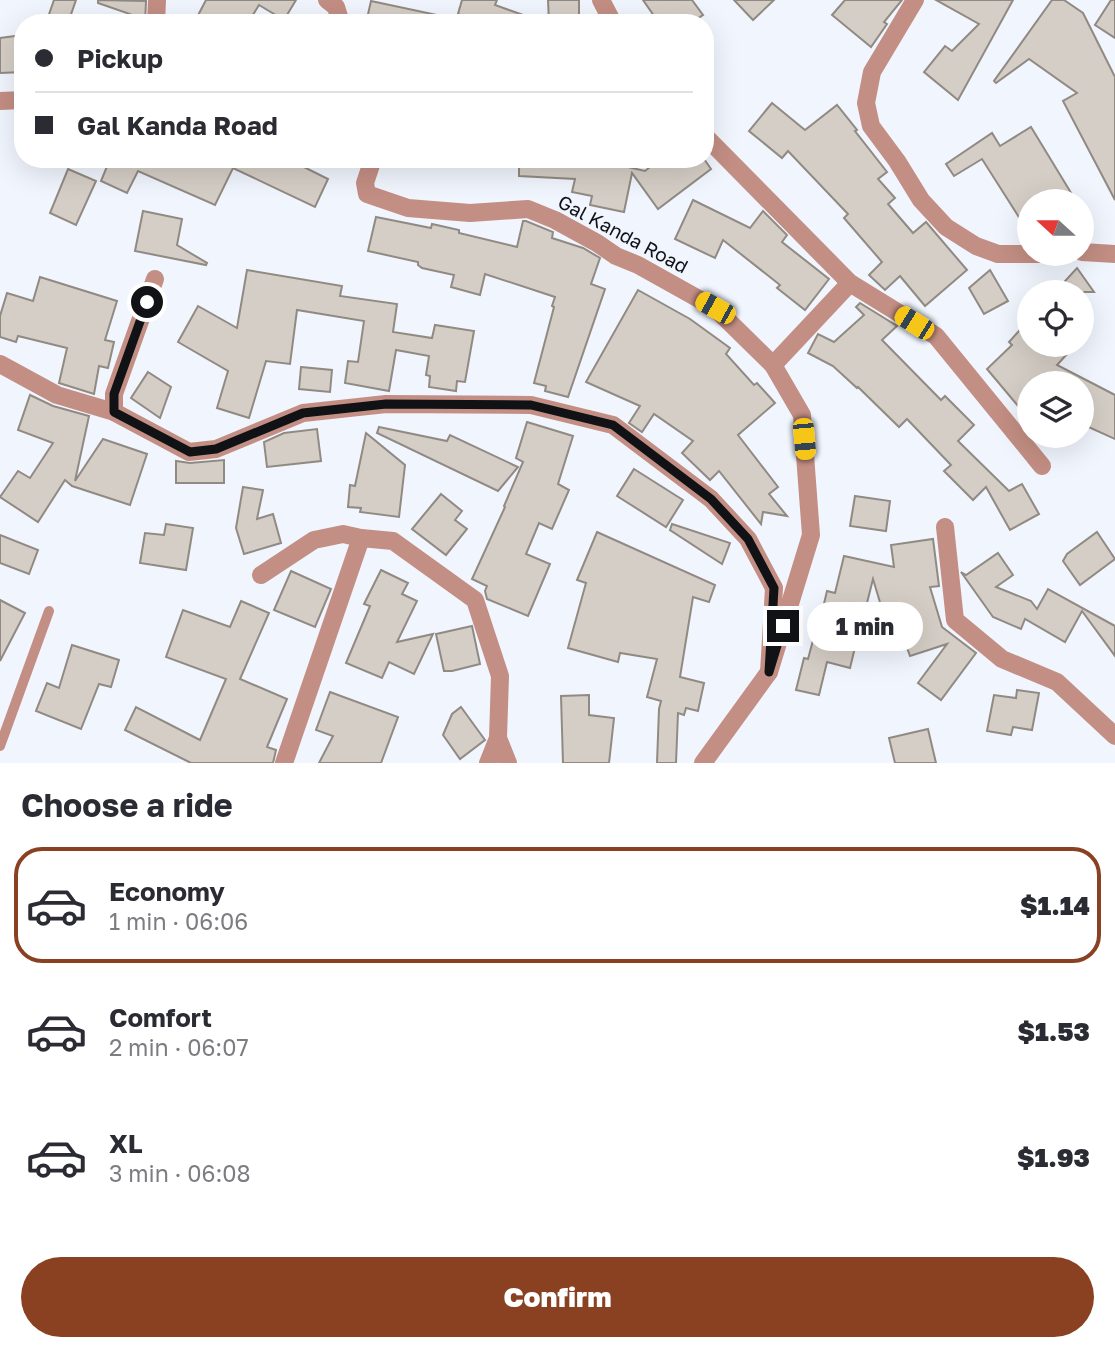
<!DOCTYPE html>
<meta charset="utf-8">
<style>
:root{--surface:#fff;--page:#f2f2f3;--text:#2b2b33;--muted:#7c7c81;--line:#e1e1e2;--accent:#894122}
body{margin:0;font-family:"Golos Text",sans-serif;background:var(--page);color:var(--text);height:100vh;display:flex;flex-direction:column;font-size:26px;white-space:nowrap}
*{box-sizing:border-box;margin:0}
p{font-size:23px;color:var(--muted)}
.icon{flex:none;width:38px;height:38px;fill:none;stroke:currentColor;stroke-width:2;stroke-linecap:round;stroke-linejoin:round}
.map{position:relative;height:763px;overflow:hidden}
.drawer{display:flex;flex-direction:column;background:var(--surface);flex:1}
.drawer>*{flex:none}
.banner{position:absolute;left:14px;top:14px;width:700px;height:154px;border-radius:28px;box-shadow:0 7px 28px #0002;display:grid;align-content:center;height:154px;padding:0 21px;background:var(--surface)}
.needle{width:46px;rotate:291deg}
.fabs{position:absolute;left:1017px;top:189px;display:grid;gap:14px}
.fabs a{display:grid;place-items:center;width:77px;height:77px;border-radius:50%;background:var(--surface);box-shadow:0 7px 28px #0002;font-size:35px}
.end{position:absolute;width:32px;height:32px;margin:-16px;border:9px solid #111215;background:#fff;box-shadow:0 0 0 4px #fff}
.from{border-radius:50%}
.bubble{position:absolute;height:49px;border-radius:24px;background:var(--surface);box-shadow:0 7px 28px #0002;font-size:23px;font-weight:800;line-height:49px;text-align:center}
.car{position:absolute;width:21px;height:42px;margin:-21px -10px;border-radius:9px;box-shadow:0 0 5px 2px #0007;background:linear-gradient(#f5c518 24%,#345 0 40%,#f5c518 0 76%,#345 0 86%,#f5c518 0)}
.banner b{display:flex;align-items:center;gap:24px;height:66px;font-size:26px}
.banner b+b{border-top:2px solid var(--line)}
.banner i{width:18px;height:18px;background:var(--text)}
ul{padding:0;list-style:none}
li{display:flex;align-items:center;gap:21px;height:116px;margin:0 14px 10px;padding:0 7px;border:4px solid transparent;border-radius:28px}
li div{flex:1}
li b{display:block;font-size:26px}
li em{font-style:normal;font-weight:800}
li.current{border-color:var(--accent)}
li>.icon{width:63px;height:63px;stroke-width:1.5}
h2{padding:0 21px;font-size:32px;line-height:84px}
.action{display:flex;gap:14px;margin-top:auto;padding:14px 21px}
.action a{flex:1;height:80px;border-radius:42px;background:var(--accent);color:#fff;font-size:28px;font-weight:800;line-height:80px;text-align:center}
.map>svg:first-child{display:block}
.building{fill:#d5cec6;stroke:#918a83;stroke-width:2}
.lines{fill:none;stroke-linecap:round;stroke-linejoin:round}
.service{stroke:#c38e83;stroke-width:10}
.minor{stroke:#c38e83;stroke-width:18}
.route{stroke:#111215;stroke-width:9}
.labels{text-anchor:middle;stroke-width:6;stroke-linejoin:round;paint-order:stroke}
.street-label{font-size:19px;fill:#111215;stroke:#f0f5fe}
</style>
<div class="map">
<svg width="1115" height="763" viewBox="0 0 1115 763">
<rect width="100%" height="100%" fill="#f0f5fe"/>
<g class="building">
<polygon points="54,0 76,0 68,23 46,23"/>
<polygon points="98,0 146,1 145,23 127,23 130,14 98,3"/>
<polygon points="206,0 296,0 284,20 259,5 248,23 194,23"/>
<polygon points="462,0 497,0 495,5 537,20 537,23 470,23 471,19 458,14"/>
<polygon points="548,0 579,0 579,23 549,23"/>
<polygon points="643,0 692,0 703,15 691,23 659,23"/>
<polygon points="734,0 774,0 753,20"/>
<polygon points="845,0 902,0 884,22 887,24 871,47 832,15"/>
<polygon points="936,0 1013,0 958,100 924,72 945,46 952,51 979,24"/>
<polygon points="1052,0 1064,0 1083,13 1115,77 1115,200 1063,101 1077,93 1029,59 996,83 994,81"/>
<polygon points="1111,0 1115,0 1115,38 1095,25"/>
<polygon points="371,1 437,15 436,23 366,23"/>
<polygon points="23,35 23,72 0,73 0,38"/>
<polygon points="772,103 805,130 837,105 857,130 855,131 887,172 878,179 895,198 888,204 913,233 926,222 967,270 925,306 900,276 885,290 869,275 882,262 844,218 848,214 788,151 782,158 749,131"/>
<polygon points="1031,127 1076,201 1029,201 1029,233 982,159 954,176 946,164 992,133 1000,146"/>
<polygon points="110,159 288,159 328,179 315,207 233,168 215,205 138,171 127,193 101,181"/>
<polygon points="519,159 607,159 606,162 645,171 660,159 704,159 711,169 658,209 632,173 624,212 590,205 592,196 572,192 575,179 519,176"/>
<polygon points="68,169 96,181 76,225 50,213"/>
<polygon points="693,200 750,228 763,211 787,235 782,242 829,279 805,310 777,288 780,285 723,240 715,258 675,239"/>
<polygon points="143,211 182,219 177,245 207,263 206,265 135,251"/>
<polygon points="376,217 431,228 432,224 459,230 459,233 517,247 523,221 526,221 553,232 552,238 583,248 600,258 591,284 605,289 568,397 545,391 546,386 534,383 554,307 552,306 555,297 485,274 480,295 451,287 454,275 422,268 418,265 418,262 368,251"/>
<polygon points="1077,268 1094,292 1055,292"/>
<polygon points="247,270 342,286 340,296 397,304 393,332 432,338 435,325 474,331 465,382 457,381 456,391 429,387 430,376 426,375 429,356 396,350 389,391 345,383 348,361 358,362 364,321 297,310 290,364 266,361 249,418 217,408 228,371 178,342 198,306 237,328"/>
<polygon points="990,270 1008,301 984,314 969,288"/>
<polygon points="40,277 117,301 105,340 114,342 108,368 99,366 94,394 59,383 67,348 18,336 16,342 0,337 0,316 7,293 33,301"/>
<polygon points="638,290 690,319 730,348 726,354 754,385 757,383 775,403 738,435 778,487 769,494 787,516 763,512 761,524 719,471 710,480 682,453 693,441 654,414 642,432 629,423 640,406 586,382"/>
<polygon points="860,303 897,326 882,340 941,400 945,396 974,425 958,441 1009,491 1022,484 1039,514 1010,530 986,487 973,500 944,471 951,465 907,419 899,427 858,387 857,388 833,366 808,353 818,334 834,342 864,315 856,307"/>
<polygon points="1029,320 1029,345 1060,345 1068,353 1057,365 1115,395 1115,439 1082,424 1082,383 1029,383 1029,419 987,369 1012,345 1009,342"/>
<polygon points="301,367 332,370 330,392 299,389"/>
<polygon points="148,372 171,387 160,418 131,398"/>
<polygon points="30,395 53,406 89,416 75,481 103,439 147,454 130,505 72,486 65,480 38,522 0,497 18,471 30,478 53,443 18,430"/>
<polygon points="527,422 573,436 558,484 569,490 552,529 539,523 526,554 550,564 528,616 487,599 485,591 487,586 472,579 505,507 504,506 523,462 516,458"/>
<polygon points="379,427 447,441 450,435 518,467 498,491 377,433"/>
<polygon points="317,429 321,461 267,467 264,442 284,433"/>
<polygon points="366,433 405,465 399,517 360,512 361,508 348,507 350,485 355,486"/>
<polygon points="224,460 224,483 176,483 176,461 190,463"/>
<polygon points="634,469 683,500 666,527 617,496"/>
<polygon points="243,487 263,490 257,519 273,514 281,543 244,554 236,528"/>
<polygon points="441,494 462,511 455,520 467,529 446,555 412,529"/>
<polygon points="855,496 890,501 886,531 850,526"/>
<polygon points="166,524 193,528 186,570 140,563 145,533 164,535"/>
<polygon points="672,524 730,543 722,564 670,530"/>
<polygon points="597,532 715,585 709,602 693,597 680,677 704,683 698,711 686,708 684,715 678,713 676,763 657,763 659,709 661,701 647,697 657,659 620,653 618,662 568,648 586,583 577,580"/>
<polygon points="1097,532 1115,559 1080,585 1063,561 1067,554"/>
<polygon points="0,535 38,550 29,574 0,563"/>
<polygon points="933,539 939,586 930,587 942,627 976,653 941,700 918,683 947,644 910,656 906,645 894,649 873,579 866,607 850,603 843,635 857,639 850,668 827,662 819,695 796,690 804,658 808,659 816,629 818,629 827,591 835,593 844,556 894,567 891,545"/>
<polygon points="998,553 1013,575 996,587 1031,601 1037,609 1048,589 1115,626 1115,656 1082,611 1065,642 1025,619 1021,629 993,617 961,572 966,575"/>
<polygon points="381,570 408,583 402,594 417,601 397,642 433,634 414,674 389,662 382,678 346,663 370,606 364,604"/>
<polygon points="291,571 331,589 315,627 274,610"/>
<polygon points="0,600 25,613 0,661"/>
<polygon points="241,601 269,613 240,679 287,699 267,747 276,750 273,763 191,763 125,730 136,707 200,740 226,679 166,657 183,610 230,627"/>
<polygon points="472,626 480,664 452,671 444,671 436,634"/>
<polygon points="72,645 119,660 111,687 99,684 81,729 36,711 47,683 59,688"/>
<polygon points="1017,690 1039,693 1032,730 1013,727 1011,735 987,731 994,695 1016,698"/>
<polygon points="330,692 398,717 381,763 319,763 333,736 316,730"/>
<polygon points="589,695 589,715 614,718 609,763 563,763 561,696"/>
<polygon points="461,707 485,740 460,759 443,735 452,714"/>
<polygon points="928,729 936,763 895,763 889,738"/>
</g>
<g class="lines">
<polyline class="service" points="0,746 49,611"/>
<g class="minor">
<polyline points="327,0 336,7 341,23"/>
<polyline points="601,0 613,23"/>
<polyline points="915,0 872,72 866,103 871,126 897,161 921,200 946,227 976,246 998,254 1061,254"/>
<polyline points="156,23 157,0"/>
<polyline points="0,101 23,100"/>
<polyline points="705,136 850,283 936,336 1042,466"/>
<polyline points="373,159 365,183 367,194 408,208 470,213 528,209 555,220 597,243 616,256 638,265 715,308 773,365 802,415 811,535 769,672 703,763"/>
<polyline points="1082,252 1115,254"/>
<polyline points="0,364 57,395 114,412 189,452 216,449 303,413 386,404 531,405 613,425 711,499 748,539 774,588 769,672"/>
<polyline points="773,365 850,283"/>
<polyline points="114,412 114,394 155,279"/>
<polyline points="945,527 955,620 1002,659 1057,682 1115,736"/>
<polyline points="261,575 314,540 343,534 361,538"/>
<polyline points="284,763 361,538 393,541 475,600 500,676 498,738 508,763"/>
<polyline points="488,763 498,738"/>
</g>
</g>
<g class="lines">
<polyline class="route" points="147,302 114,394 114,412 190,452 216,449 303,413 386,404 531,405 613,425 711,499 748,539 774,588 769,672 783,626"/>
</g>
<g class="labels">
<g class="street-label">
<text transform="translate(623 234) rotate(28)" y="7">Gal Kanda Road</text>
</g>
</g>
</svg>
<div class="fabs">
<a><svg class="needle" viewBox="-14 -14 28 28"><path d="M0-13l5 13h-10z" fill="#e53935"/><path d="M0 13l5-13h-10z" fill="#7c7c81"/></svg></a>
<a><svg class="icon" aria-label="locate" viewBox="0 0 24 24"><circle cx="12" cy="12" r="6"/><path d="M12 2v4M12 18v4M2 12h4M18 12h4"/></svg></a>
<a><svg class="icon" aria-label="layers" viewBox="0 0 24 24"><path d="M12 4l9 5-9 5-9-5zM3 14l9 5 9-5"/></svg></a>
</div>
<i class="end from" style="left:147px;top:302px"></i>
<i class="end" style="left:783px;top:626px"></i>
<div class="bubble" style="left:807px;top:602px;width:116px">1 min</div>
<i class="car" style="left:715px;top:308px;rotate:299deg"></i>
<i class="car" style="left:914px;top:323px;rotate:302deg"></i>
<i class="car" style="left:804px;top:439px;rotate:175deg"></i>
<div class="banner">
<b><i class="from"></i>Pickup</b>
<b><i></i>Gal Kanda Road</b>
</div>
</div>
<section class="drawer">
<h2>Choose a ride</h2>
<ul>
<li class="current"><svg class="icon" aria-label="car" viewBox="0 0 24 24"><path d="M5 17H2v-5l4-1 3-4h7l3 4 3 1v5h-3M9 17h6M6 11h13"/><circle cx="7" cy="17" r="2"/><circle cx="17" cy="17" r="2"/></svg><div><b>Economy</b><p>1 min · 06:06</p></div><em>$1.14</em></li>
<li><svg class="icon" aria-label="car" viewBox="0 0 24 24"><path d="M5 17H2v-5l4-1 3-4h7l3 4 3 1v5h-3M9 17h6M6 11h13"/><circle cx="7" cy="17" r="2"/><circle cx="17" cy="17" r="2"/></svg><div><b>Comfort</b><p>2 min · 06:07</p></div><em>$1.53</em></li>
<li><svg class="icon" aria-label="car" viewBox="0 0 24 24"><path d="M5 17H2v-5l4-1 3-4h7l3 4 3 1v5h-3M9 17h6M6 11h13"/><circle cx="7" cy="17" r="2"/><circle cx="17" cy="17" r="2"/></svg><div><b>XL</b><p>3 min · 06:08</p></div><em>$1.93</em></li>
</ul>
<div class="action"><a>Confirm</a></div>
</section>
